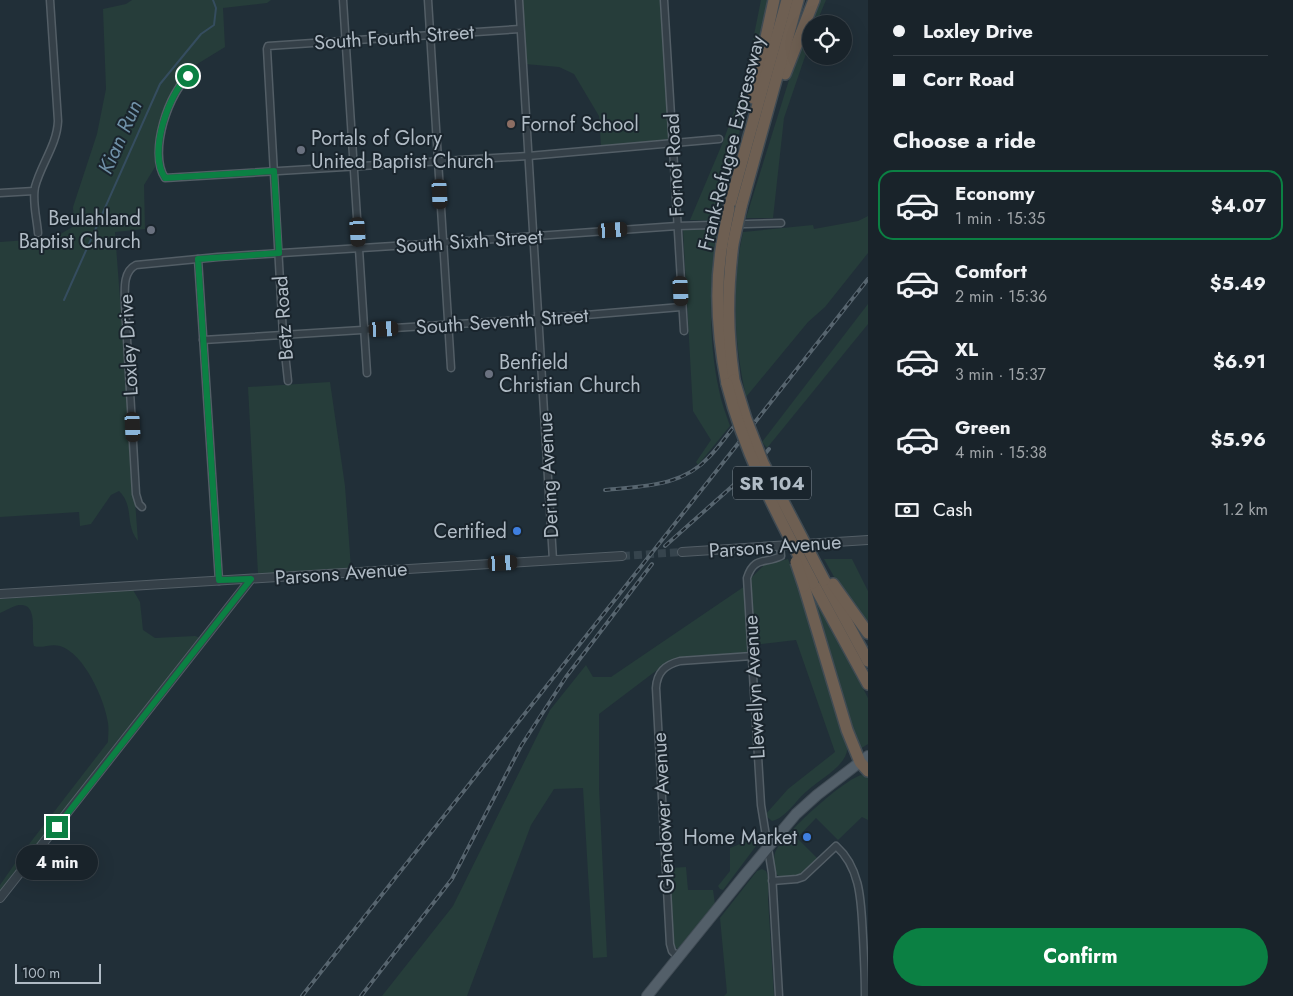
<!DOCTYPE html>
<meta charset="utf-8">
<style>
:root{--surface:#19232a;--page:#262f36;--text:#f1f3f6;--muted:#9fa4a8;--line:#374047;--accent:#0b8043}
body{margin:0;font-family:Jost,sans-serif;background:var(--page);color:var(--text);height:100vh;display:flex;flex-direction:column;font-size:19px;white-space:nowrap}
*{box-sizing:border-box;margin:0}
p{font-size:16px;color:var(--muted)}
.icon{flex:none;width:28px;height:28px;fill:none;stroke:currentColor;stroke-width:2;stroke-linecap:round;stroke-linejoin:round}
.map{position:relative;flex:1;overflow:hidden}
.drawer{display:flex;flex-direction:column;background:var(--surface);width:425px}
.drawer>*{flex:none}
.hud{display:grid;align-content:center;height:110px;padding:0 25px;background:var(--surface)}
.fabs{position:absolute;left:802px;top:15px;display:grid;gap:10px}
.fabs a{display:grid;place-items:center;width:50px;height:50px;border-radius:50%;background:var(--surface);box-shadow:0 5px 20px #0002,0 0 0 1px var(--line);font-size:25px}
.scale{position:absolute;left:15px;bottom:12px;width:86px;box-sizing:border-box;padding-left:5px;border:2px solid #b0bbc5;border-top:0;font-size:14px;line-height:18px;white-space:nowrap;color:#b0bbc5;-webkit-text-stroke:4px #1a252d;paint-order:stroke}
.end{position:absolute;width:22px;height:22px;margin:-11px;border:6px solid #0b8043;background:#fff;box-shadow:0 0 0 2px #fff}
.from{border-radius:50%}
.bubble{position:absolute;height:35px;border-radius:18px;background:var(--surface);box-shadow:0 5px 20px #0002,0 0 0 1px var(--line);font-size:16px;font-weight:700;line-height:35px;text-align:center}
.car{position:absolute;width:15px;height:30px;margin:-15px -8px;border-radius:6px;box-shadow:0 0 4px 1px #0007;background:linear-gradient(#222 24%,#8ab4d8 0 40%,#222 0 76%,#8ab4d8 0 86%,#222 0)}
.hud b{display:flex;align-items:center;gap:18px;height:48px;font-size:19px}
.hud b+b{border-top:1px solid var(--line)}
.hud i{width:12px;height:12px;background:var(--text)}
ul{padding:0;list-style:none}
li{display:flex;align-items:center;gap:15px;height:70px;margin:0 10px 8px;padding:0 15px;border:2px solid transparent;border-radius:15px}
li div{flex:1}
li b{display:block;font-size:19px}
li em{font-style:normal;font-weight:700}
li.selected{border-color:var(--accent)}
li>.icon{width:45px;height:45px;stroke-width:1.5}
h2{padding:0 25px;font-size:22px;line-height:60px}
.pay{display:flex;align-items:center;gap:12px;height:55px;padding:0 25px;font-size:19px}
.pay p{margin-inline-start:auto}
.cta{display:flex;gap:10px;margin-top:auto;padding:10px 25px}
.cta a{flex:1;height:58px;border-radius:30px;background:var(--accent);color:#fff;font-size:20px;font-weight:700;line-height:58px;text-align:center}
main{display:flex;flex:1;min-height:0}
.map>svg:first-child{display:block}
.green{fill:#263d3a}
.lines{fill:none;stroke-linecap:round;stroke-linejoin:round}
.stream{stroke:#354d5f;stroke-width:2}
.tertiary-tunnel{stroke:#36444d;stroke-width:8;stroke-dasharray:8 4;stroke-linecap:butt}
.minor-casing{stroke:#535e66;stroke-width:9}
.tertiary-casing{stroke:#535e66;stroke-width:10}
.primary-casing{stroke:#414c55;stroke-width:12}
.motorway-casing{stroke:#404b53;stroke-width:14}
.minor{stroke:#354048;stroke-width:6}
.tertiary{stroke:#354048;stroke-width:8}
.primary{stroke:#535f69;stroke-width:10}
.motorway{stroke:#6e5f52;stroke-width:11}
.rail-casing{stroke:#57656f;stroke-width:4}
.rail{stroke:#1a252d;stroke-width:2;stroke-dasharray:5.5;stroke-linecap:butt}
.motorway-bridge-casing{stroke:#404b53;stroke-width:14;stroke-linecap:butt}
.motorway-bridge{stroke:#6e5f52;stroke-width:11}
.route{stroke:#0b8043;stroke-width:6}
.education-dot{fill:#8d6e63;stroke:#1a252d;stroke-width:2}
.worship-dot{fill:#6b7280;stroke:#1a252d;stroke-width:2}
.shop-dot{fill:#3f7fe0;stroke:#1a252d;stroke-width:2}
.labels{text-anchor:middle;stroke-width:4;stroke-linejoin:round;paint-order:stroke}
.shield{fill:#1a252d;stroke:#838e97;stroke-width:1}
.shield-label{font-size:19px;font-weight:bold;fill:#b0bbc5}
.street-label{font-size:20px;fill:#b0bbc5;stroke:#1a252d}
.poi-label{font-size:20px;fill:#b0bbc5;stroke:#1a252d;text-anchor:start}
.water-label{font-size:21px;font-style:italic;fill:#7091a8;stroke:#1a252d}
</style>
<main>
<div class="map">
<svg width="868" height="996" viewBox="0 0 868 996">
<rect width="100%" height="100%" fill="#212f38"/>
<g class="green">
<path d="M132 0H271L267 3 223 8 225 47 194 66 180 80 166 108 158 135 155 167 144 185 145 229 115 232 138 541C124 523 135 507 119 491L111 495 91 524 80 526 79 512 0 517V242L27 240 42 245 74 226 73 207 97 134 106 89 103 9 126 4Z"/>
<polygon points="522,0 661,0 669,140 601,146 599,116 574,74 559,67 525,64"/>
<polygon points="761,0 772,0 754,81 728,173 718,221 690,220 723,142 745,80"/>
<polygon points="819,0 826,0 816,24 811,24 811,39 784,118 773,218 746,218 793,67"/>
<path d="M868 216V253L825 307 808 322 746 397C734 342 731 287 743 232L813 225 814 229 858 221Z"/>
<path d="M717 229C709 279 708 340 719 390 721 402 726 414 730 426L698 465 696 462 711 440 693 411 683 230Z"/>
<polygon points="868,304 868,324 767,448 762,442"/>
<polygon points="330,382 345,486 351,568 258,574 248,387"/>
<path d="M788 559 807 607 847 738C848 746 848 753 843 760 835 772 818 781 807 791 796 800 786 818 772 821L765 815 788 789 835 752 796 640 754 645 751 578 764 565Z"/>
<polygon points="824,559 852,559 868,591 868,625 837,582"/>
<polygon points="745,586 749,648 745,654 688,656 669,661 599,714 599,788 607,957 593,958 583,788 554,789 531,825 467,996 382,996 453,906 550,710 586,665 593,677 611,677"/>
<path d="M133 590 140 602 143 630 155 638 195 636 201 638 0 893V885L23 852 108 742C108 736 109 729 108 723 105 700 84 653 60 646 51 643 42 649 34 646 30 636 40 603 19 605 12 606 6 611 0 613V599Z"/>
<polygon points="809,590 812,590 868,698 868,744 860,749 849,721"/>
<path d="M861 775 868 777V820L862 817 838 840 816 818 797 838 818 859C803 872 802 877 781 878L775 873C774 867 773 860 775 853 782 835 842 781 861 775Z"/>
<polygon points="760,836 759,842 723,890 720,889 718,886 730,871 730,848"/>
<polygon points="686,867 688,890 713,890 715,904 678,950 674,945 669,868"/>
<polygon points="762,869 766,871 769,879 768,899 774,996 724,996 727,993 720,918 757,871"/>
</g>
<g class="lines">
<polyline class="stream" points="64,300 160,84 201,34 214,25 216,8 213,0"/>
<polyline class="tertiary-tunnel" points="622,556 682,552"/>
<g class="minor-casing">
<g id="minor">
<polyline points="343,0 367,373"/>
<polyline points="428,0 451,368"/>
<polyline points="519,0 553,560"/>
<polyline points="664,0 684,331"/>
<path d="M191 74C169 90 148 153 165 178L528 156 719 139"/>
<polyline points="0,193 34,191"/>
<path d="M38 233C37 219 32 201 35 187 41 164 57 145 58 121L50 0"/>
<polyline points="198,259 219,581"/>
<polyline points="203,340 538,319 681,307"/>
<polyline points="288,381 283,335 267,49 268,46 520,29"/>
<path d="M142 507 139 504 136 494 125 305C125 291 122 272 136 265L218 257 425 244 677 226 781 223"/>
<path d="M772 881 797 879 803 877 836 846C862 869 861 905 863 937 864 957 865 976 865 996"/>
<path d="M678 957 672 951 670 944 656 688C657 672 665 665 680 661L752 656"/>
<path d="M779 996 772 873 761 805 747 578C754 556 765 564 781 556L780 546"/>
</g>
</g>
<g class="tertiary-casing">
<g id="tertiary">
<polyline points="682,552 868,540"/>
<polyline points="0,594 622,556"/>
<polyline points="0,898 251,579"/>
</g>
</g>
<g class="primary-casing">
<polyline id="primary" points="647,996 744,876 796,814 817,795 868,756"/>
</g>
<g class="motorway-casing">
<g id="motorway">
<polyline points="785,74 814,0"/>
<polyline points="753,98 774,0"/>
<polyline points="741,207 798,0"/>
<polyline points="729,208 787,0"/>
<path d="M722 244C714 291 718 338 727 384"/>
<path d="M733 244C727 292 727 331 734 380"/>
<polyline points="824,580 868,661"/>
<polyline points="813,583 868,684"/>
<polyline points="833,584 868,633"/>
<polyline points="804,586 847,730 860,762 868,771"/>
</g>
</g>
<use href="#minor" class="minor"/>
<use href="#tertiary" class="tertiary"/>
<use href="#primary" class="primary"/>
<use href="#motorway" class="motorway"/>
<g class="rail-casing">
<g id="rail">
<path d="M605 490C642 486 682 487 709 457 719 447 727 435 736 424"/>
<polyline points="665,546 754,467 769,449"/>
<polyline points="302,996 868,279"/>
<polyline points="361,996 452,879 521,746 566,677 652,564"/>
</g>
</g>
<use href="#rail" class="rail"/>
<g class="motorway-bridge-casing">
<g id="motorway-bridge">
<polyline points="722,244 729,208"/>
<polyline points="733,244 741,207"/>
<polyline points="734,380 746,419 763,463 824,580"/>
<path d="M727 384C745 456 779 518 813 583"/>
<polyline points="796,562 804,586"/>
</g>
</g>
<use href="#motorway-bridge" class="motorway-bridge"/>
</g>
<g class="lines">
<path class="route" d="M57 827 251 579 219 580 198 259 279 253 274 171 165 178C148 153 168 95 188 76"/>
</g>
<circle class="education-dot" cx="511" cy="124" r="5"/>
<g class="worship-dot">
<circle cx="301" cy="150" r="5"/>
<circle cx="151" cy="230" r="5"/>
<circle cx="489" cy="374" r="5"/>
</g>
<g class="shop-dot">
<circle cx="517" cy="531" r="5"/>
<circle cx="807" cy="837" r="5"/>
</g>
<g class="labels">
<rect class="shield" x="733" y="466.5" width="78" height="33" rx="4"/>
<g class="shield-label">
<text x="772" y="490">SR 104</text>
</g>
<g class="street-label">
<text transform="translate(394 37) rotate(-4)" y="7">South Fourth Street</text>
<text transform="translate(731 143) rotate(-76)" y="7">Frank-Refugee Expressway</text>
<text transform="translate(674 165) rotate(-93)" y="7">Fornof Road</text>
<text transform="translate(469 241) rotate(-4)" y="7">South Sixth Street</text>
<text transform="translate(283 318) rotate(-94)" y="7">Betz Road</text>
<text transform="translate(502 321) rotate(-4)" y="7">South Seventh Street</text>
<text transform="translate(128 345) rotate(-93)" y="7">Loxley Drive</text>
<text transform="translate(548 475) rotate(-93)" y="7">Dering Avenue</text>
<text transform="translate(775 546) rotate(-4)" y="7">Parsons Avenue</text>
<text transform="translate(341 573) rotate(-4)" y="7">Parsons Avenue</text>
<text transform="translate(754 687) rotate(-93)" y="7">Llewellyn Avenue</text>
<text transform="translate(663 813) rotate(-93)" y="7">Glendower Avenue</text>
</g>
<g class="poi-label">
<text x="521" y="131">Fornof School</text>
<text x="311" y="145">Portals of Glory<tspan x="311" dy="23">United Baptist Church</tspan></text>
<text x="141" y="225" text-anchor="end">Beulahland<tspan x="141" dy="23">Baptist Church</tspan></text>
<text x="499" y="369">Benfield<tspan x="499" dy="23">Christian Church</tspan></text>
<text x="507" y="538" text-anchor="end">Certified</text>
<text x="797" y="844" text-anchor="end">Home Market</text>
</g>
<g class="water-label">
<text transform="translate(120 137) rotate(-66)" y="7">Kian Run</text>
</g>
</g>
</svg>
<div class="fabs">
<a><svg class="icon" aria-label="locate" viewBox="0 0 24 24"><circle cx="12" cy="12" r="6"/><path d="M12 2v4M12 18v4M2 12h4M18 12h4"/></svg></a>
</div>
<div class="scale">100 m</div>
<i class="end from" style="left:188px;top:76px"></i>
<i class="end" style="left:57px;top:827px"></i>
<div class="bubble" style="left:16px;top:845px;width:82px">4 min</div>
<i class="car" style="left:440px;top:194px;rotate:177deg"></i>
<i class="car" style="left:613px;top:230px;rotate:86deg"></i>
<i class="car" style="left:358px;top:232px;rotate:176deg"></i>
<i class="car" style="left:681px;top:291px;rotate:177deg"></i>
<i class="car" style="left:384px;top:329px;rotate:87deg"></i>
<i class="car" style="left:133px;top:427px;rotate:177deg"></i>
<i class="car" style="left:503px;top:563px;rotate:87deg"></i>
</div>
<section class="drawer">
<div class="hud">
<b><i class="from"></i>Loxley Drive</b>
<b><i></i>Corr Road</b>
</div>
<h2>Choose a ride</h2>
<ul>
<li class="selected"><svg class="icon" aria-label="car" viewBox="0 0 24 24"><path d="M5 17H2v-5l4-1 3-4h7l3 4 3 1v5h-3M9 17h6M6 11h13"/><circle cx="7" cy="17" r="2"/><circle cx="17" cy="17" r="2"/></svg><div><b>Economy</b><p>1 min · 15:35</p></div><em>$4.07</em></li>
<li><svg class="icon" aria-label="car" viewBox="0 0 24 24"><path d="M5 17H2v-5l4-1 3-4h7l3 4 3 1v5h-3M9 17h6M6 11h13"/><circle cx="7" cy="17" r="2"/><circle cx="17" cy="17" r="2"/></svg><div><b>Comfort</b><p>2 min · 15:36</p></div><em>$5.49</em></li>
<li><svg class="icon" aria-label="car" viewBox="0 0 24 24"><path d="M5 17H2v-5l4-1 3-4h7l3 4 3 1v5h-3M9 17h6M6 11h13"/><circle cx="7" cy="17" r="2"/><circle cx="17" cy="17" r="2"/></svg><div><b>XL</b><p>3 min · 15:37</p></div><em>$6.91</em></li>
<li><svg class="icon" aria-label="car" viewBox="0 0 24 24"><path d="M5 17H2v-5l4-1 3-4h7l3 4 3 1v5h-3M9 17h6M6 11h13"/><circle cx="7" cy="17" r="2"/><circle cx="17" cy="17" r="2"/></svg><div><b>Green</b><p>4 min · 15:38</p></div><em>$5.96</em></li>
</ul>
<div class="pay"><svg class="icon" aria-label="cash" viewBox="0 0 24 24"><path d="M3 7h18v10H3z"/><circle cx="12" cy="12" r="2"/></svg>Cash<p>1.2 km</p></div>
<div class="cta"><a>Confirm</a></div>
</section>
</main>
